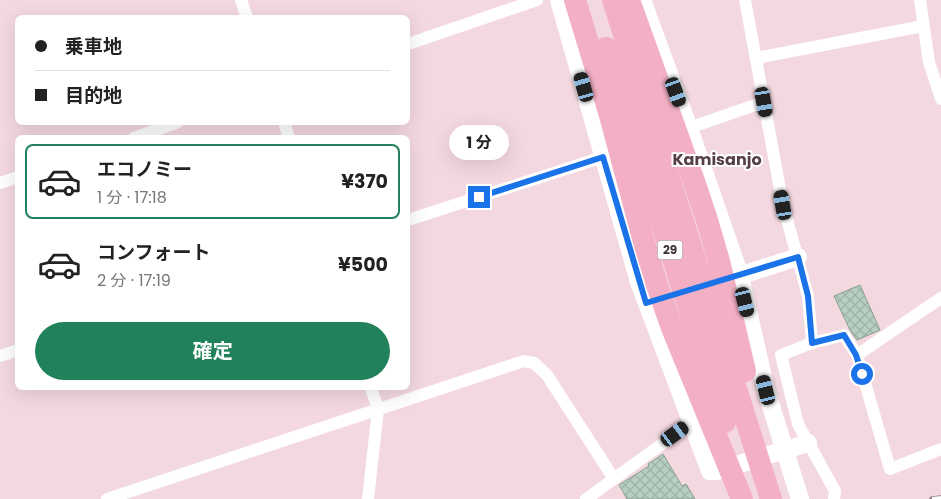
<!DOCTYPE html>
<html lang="ja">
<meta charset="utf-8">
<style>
:root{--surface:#fff;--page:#f2f2f2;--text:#222;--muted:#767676;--line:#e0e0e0;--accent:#20815a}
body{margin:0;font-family:Poppins,"Noto Sans JP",sans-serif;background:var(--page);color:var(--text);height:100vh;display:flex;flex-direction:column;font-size:19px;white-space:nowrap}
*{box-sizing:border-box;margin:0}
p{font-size:16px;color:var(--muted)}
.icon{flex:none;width:28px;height:28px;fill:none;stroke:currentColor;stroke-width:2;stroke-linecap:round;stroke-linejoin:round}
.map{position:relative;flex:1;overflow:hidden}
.drawer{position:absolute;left:15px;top:135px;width:395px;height:255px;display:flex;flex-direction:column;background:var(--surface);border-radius:8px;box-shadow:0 5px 20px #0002}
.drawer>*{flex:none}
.top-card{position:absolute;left:15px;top:15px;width:395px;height:110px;border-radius:8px;box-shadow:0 5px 20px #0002;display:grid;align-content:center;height:110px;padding:0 20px;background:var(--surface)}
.end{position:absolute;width:22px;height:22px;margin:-11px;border:6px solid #1a73e8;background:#fff;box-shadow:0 0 0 2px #fff}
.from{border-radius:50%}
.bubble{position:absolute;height:35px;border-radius:18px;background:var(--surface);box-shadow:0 5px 20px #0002;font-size:16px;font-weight:700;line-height:35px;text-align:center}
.car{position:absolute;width:15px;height:30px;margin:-15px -8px;border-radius:6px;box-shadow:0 0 4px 1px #0007;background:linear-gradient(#222 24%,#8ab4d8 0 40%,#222 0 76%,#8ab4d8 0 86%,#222 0)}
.top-card b{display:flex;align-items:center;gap:18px;height:48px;font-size:19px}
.top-card b+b{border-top:1px solid var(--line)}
.top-card i{width:12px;height:12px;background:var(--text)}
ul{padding:9px 0 0;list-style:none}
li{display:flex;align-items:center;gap:15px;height:75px;margin:0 10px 8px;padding:0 10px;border:2px solid transparent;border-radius:8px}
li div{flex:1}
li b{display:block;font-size:19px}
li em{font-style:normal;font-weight:700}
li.on{border-color:var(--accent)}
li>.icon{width:45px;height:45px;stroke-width:1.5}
.button{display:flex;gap:10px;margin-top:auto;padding:10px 20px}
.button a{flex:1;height:58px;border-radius:30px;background:var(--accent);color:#fff;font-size:20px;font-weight:700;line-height:58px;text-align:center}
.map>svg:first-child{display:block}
.building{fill:url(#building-cross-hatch);stroke:#889f92}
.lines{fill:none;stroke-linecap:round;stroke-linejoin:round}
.street{stroke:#fff;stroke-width:12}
.secondary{stroke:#fff;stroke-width:18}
.highway{stroke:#f3b0c5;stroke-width:22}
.rail-casing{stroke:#8f7c81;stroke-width:5.5}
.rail{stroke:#fff;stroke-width:4;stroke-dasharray:11;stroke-linecap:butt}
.route{stroke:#1a73e8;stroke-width:6}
.labels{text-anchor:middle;stroke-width:4;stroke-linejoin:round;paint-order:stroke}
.shield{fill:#fff;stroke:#787072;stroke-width:1}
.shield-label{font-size:12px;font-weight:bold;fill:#3e3336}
.quarter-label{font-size:16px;font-weight:bold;fill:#553f45;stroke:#fff}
</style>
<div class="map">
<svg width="941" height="499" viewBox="0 0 941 499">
<defs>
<pattern id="building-cross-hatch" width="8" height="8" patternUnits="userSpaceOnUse" patternTransform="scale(1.25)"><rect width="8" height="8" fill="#b7cfc1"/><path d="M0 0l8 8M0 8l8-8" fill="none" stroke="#9eb2a6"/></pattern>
</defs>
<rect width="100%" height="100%" fill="#f4d8e0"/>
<g class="building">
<polygon points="860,285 880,330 857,340 850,330 834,296"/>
<polygon points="663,454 682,486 686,484 695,499 627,499 619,485 649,466 648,464"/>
</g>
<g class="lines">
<g class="street">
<polyline points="241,0 247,18"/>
<polyline points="745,0 783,205 808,296 812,343"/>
<polyline points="920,0 929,62 941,99"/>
<polyline points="408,44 537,0"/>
<polyline points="756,58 923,26"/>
<polyline points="284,122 289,138"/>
<polyline points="689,128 764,102"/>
<polyline points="134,138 178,122"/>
<polyline points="0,183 18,177"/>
<polyline points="408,220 603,157"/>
<polyline points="857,355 890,469 941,449"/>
<polyline points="0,356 18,350"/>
<polyline points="107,499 524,361 534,363 547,375 614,479"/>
<polyline points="368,499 378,409 371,388"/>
<polyline points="586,499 691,423"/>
<polyline points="834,499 835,491 798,424 781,355 812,343 844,335 857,355 941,298"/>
</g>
<g class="secondary">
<polyline points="559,0 639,282 710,471 717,471 808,443"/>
<polyline points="642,0 689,128 740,276 766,390 800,499"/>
<polyline points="729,279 798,257"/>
</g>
<g class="highway">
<polyline points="575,0 609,112 644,242 658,288 672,328 742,499"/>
<polyline points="613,0 771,499"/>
<polyline points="629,0 694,181 707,220 719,261 745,371"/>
<polyline points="606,48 725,422"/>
</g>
<g class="rail-casing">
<polyline id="rail" points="932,499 941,498"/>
</g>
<use href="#rail" class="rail"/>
</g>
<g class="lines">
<polyline class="route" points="479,197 603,157 646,303 798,257 808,296 812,343 844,335 856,355 862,374"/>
</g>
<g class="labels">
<rect class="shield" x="657.5" y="240.5" width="25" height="19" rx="4"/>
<g class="shield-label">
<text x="670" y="254">29</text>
</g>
<g class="quarter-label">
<text x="717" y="165">Kamisanjo</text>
</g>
</g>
</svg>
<i class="end from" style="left:862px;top:374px"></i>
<i class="end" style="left:479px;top:197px"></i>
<div class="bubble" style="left:449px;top:125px;width:60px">1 分</div>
<i class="car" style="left:584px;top:87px;rotate:344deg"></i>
<i class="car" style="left:676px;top:92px;rotate:160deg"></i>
<i class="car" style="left:764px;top:102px;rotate:170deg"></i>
<i class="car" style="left:783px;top:205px;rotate:350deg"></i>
<i class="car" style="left:745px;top:302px;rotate:166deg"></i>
<i class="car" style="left:766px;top:390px;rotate:346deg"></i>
<i class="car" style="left:675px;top:434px;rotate:54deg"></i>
<div class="top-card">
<b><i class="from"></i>乗車地</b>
<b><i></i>目的地</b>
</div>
<section class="drawer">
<ul>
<li class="on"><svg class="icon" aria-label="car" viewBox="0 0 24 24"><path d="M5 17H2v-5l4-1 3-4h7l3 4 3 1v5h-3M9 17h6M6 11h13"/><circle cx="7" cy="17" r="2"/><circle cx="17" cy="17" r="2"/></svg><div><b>エコノミー</b><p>1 分 · 17:18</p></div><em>¥370</em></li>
<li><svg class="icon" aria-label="car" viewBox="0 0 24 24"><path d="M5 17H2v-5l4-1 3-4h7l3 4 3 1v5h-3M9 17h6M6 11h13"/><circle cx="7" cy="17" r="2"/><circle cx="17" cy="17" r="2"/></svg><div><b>コンフォート</b><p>2 分 · 17:19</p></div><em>¥500</em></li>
</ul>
<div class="button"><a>確定</a></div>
</section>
</div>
